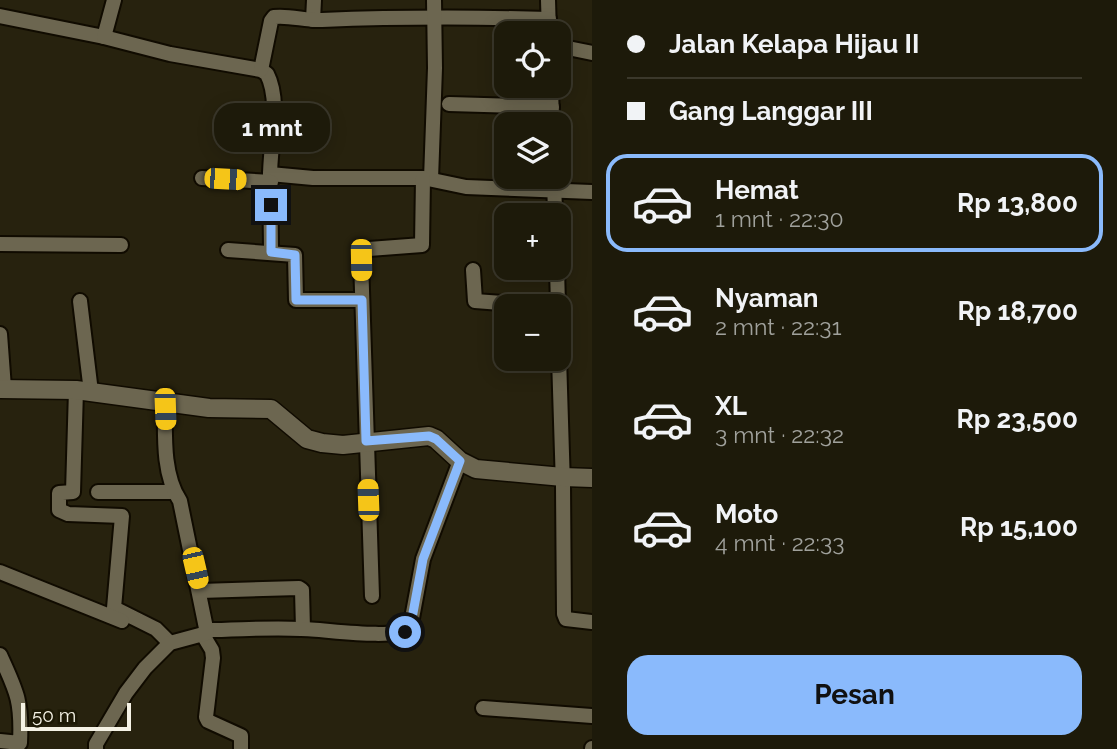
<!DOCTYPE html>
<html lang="id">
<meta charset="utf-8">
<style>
:root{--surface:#1d1a0a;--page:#2a2718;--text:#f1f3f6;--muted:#a0a19c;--line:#3b382b;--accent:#8abafc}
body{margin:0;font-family:Raleway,sans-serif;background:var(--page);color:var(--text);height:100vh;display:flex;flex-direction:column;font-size:26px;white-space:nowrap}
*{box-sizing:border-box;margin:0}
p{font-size:23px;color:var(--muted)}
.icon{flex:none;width:38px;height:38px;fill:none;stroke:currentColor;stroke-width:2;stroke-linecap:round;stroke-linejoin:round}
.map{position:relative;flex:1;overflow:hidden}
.side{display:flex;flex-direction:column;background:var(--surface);width:525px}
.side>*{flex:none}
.guide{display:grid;align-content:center;height:154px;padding:0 35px;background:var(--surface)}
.tools{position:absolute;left:494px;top:21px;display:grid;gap:14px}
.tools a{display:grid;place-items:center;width:77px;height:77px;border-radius:14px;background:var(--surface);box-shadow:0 4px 18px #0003,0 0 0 2px var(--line);font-size:35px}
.scale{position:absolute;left:21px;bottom:18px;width:110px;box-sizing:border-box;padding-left:7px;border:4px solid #f5f2e5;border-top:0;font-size:19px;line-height:24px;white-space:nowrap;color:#f5f2e5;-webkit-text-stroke:5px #1d1905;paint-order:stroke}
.end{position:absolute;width:32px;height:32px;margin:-16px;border:9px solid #8abafc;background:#111;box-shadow:0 0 0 4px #111}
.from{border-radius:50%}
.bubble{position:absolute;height:49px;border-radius:21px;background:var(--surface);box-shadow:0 4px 18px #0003,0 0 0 2px var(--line);font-size:23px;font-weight:700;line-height:49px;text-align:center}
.car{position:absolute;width:21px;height:42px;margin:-21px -10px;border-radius:9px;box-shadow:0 0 5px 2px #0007;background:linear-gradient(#f5c518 24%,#345 0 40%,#f5c518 0 76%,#345 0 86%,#f5c518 0)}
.guide b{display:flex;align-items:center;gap:24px;height:66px;font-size:26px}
.guide b+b{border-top:2px solid var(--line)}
.guide i{width:18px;height:18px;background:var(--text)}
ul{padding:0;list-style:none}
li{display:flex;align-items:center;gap:21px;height:98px;margin:0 14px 10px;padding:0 21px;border:4px solid transparent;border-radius:21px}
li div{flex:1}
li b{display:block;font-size:26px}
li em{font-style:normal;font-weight:700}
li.current{border-color:var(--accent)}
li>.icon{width:63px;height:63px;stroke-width:1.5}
.primary-button{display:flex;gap:14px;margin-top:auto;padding:14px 35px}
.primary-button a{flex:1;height:80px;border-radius:21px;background:var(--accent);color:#111;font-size:28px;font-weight:700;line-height:80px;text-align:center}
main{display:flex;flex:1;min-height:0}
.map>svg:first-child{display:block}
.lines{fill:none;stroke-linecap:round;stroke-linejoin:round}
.minor-casing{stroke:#100b00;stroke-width:18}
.tertiary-casing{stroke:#100b00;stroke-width:21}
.minor{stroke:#6c6650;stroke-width:14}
.tertiary{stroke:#6c6650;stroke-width:18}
.route{stroke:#8abafc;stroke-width:9}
</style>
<main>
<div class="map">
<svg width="592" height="749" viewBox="0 0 592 749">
<rect width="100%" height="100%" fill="#27220e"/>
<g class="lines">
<g class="minor-casing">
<g id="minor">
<polyline points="548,0 549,33"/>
<path d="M0 16 104 37 170 54 261 70 267 74C281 101 270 145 270 176 270 201 271 227 271 252"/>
<polyline points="313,20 314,0"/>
<polyline points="104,37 114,0"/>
<polyline points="558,46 592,53"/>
<path d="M261 70 271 21 274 17C290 15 306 21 322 20 398 17 473 17 549 19"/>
<polyline points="551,86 552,124"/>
<polyline points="449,104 552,107"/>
<polyline points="270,174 313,178 423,178 466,187 592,192"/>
<polyline points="554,177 555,215"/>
<polyline points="202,178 271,182"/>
<polyline points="431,179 435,68 434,0"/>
<polyline points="0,244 121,245"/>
<polyline points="228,250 295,255 296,300 362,300"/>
<polyline points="557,268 558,306"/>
<polyline points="473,270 475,301 542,306"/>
<polyline points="80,301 91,392"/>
<polyline points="558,325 563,486 564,614 566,619 592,622"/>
<polyline points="0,334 4,388"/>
<polyline points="76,390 73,492 59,493 59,510 68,514 122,516 114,608 156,629 170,643"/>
<polyline points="98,492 174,492"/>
<polyline points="0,572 122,621"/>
<polyline points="200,591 299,588 302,590 303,629"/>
<polyline points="372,596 361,260 364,253 369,249 422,245 423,178"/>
<path d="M207 630C238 630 270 627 301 629 324 629 391 640 410 629L423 559 460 461"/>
<polyline points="203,635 212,650 213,658 206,717 208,721 241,736 241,749"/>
<path d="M0 655C17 692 22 701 20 743L0 741"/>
<polyline points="483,708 592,716"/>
<path d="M96 749V744L126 693 145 668 170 643 207 633 180 501C162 474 165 433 165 401"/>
<polyline points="592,749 592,748"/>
</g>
</g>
<g class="tertiary-casing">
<polyline id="tertiary" points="0,389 76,390 209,408 271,409 307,439 322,443 343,445 429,436 436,439 460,461 476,469 563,477 592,478"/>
</g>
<use href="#minor" class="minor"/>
<use href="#tertiary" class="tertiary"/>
</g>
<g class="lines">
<polyline class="route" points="271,205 271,252 295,255 296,300 362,300 366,441 429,436 436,439 460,461 423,559 410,629 405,632"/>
</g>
</svg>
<div class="tools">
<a><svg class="icon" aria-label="locate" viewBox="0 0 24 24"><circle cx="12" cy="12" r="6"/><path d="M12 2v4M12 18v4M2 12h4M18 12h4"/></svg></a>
<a><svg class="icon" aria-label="layers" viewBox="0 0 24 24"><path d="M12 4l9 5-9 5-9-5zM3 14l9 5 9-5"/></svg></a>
<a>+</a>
<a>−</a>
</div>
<div class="scale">50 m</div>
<i class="end from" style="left:405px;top:632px"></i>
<i class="end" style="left:271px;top:205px"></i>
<div class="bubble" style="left:214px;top:103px;width:116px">1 mnt</div>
<i class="car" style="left:225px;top:179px;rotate:93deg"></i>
<i class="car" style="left:361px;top:260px;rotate:179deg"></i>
<i class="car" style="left:165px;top:409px;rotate:178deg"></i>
<i class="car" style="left:368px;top:500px;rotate:358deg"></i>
<i class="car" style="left:195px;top:568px;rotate:167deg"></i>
</div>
<section class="side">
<div class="guide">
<b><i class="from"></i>Jalan Kelapa Hijau II</b>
<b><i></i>Gang Langgar III</b>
</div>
<ul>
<li class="current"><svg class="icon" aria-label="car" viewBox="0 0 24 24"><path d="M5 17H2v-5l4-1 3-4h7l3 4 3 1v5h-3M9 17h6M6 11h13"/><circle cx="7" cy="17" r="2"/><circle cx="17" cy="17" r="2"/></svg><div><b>Hemat</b><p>1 mnt · 22:30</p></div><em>Rp 13,800</em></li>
<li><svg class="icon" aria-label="car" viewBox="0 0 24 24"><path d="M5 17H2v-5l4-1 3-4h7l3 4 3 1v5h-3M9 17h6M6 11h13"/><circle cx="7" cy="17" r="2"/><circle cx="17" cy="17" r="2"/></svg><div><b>Nyaman</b><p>2 mnt · 22:31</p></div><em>Rp 18,700</em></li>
<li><svg class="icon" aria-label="car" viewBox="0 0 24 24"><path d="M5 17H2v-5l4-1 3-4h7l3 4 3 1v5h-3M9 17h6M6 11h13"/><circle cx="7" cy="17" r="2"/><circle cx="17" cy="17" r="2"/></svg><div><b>XL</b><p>3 mnt · 22:32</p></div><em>Rp 23,500</em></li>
<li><svg class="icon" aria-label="car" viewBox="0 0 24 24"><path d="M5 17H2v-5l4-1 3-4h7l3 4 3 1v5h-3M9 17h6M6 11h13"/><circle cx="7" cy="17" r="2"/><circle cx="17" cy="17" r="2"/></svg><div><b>Moto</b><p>4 mnt · 22:33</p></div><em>Rp 15,100</em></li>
</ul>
<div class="primary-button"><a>Pesan</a></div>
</section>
</main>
